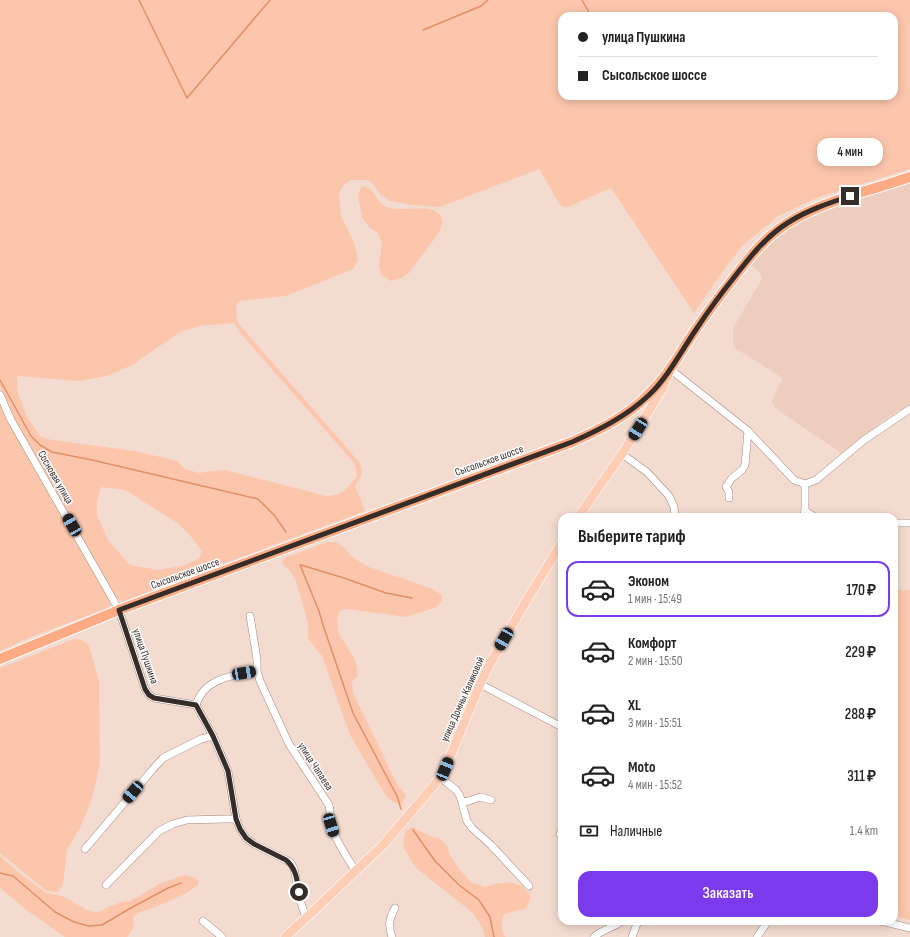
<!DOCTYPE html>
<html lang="ru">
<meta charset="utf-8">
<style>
:root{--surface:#fff;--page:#f2f2f2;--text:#222;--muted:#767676;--line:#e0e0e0;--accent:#7c3aed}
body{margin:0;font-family:"Sofia Sans Condensed",sans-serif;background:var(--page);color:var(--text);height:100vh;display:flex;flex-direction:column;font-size:15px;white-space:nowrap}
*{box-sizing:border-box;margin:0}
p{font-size:13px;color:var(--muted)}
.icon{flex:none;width:22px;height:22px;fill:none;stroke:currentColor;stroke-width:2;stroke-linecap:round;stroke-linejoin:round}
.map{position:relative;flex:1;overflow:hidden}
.details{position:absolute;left:558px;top:513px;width:340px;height:412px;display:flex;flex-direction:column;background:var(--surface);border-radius:12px;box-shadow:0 2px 10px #0003}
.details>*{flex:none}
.top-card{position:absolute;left:558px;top:12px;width:340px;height:88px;border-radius:12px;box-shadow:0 2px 10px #0003;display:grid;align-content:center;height:88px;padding:0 20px;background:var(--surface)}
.end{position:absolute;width:18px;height:18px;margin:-9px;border:5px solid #362d29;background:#fff;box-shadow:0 0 0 2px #fff}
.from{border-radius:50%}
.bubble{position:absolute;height:28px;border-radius:12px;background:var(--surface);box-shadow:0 2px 10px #0003;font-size:13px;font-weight:600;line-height:28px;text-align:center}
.car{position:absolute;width:12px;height:24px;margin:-12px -6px;border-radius:5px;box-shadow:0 0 3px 1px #0007;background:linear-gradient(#222 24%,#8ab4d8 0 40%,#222 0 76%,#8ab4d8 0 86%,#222 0)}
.top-card b{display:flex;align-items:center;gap:14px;height:38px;font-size:15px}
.top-card b+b{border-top:1px solid var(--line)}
.top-card i{width:10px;height:10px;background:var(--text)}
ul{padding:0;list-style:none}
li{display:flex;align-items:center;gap:12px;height:56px;margin:0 8px 6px;padding:0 12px;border:2px solid transparent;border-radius:12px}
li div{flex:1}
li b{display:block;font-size:15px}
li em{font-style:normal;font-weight:600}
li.current{border-color:var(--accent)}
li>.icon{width:36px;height:36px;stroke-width:1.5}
h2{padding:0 20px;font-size:18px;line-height:48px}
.pay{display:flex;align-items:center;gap:10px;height:44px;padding:0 20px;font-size:15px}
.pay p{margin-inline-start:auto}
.cta{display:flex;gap:8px;margin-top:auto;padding:8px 20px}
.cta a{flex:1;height:46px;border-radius:12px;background:var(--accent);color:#fff;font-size:16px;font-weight:600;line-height:46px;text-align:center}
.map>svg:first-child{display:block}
.built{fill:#eccdbe}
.green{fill:#fcc6ad;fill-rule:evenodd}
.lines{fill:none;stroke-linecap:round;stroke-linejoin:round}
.stream{stroke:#e28f66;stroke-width:1.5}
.minor-casing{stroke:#9e897f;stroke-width:8}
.major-casing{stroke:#fff;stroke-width:10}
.highway-casing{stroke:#fff;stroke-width:12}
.minor{stroke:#fff;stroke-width:7}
.major{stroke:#fecdb5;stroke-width:9}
.highway{stroke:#fdab84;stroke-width:10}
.route{stroke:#362d29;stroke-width:5}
.labels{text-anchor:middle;stroke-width:3;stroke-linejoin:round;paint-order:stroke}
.street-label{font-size:11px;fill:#362d29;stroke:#fff}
</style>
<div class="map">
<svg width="910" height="937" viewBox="0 0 910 937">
<rect width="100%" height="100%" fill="#f3dbd0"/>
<polygon class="built" points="910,183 910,415 907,411 904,410 898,410 841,453 775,408 772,403 772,400 782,380 781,377 735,348 733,342 733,328 762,279 760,272 751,265 775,240 793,227 835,206"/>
<g class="green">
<path d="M0 0H910V169L819 197 778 216 743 245 723 271 694 313 611 188 570 206 565 207 560 205 539 169 440 207 412 205 390 201 380 194 373 184 367 180H350L343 186 339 193 341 216 354 242 358 260 353 269 286 296 239 301 236 306 237 321 244 330 360 463 362 475 355 486 365 511 171 583 122 602 116 597 14 419 0 387ZM562 16H894V96H562ZM234 323 241 334 355 464 357 476C347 488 344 495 327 496L225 470 211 471 199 473 185 469 177 461 135 451 52 440 41 437 27 417 18 393 17 376 78 381 107 376 132 365 180 332 199 326ZM101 487 125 490 179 524 192 538 202 551 199 558 186 565 158 570 130 565 108 540 97 515V501Z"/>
<path d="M362 186C378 189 375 203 387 207 402 213 432 202 441 216 442 218 442 220 443 222L438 234 408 274 399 279 391 281 381 275 379 266 382 243 378 233 370 228 362 218 358 195 360 190Z"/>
<polygon points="0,402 110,600 110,607 26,639 0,651"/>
<polygon points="327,542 336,542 344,547 351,556 366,566 430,588 442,595 442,600 437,607 406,617 347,609 340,611 337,620 339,634 353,656 356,663 358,675 352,682 353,693 396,782 406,796 402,804 393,802 386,796 350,735 322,656 315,648 308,638 308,623 296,581 291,572 283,564 282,561 287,557"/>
<polygon points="894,590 910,590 910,920 894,916"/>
<path d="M74 639C80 639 84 640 89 646L99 681 100 764 92 799 80 828 67 850 63 884 57 892 47 891 0 853V668Z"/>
<path d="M412 827 431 837 439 838 447 846 450 855 459 869 471 882 485 887 495 884 510 882 522 886 528 892 531 898 525 909 514 911 504 915C501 924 500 929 506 937H485L482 927 473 913 415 867 403 846 404 837 406 831Z"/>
<path d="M0 856 18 872 46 893 62 896 85 909 95 912 102 911 108 907 122 902 131 901 159 884 184 875 193 877 198 880 199 884C189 893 169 901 155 907 148 910 138 911 133 917L134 927 127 937H65L28 911 0 888Z"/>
</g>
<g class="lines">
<g class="stream">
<polyline points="139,0 187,98 270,0"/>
<polyline points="582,0 591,16"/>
<polyline points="423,30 481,6 488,0"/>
<polyline points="0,380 31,436 40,445 52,452 92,460 258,499 274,515 286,532"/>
<polyline points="300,565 319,611 323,625 353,713 397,796 401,809"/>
<polyline points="301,565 344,578 386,593 412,598"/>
<polyline points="413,830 435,861 459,885 479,900 490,917 494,937"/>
<polyline points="0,873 13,876 55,912 74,922 89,926 102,925 129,909 168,888 181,883"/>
</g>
<g class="minor-casing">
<g id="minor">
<polyline points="669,370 675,373 748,431 794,480 805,484 816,480 864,440 910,409"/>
<polyline points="0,395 11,420 119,610 145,689 149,695 154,698 196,705 213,736 228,771 236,819 240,829 246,838 254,844 286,860 291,863 294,869 301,903 306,918"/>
<polyline points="622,454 647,472 669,496 674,507 675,517"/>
<polyline points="729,498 729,492 726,487 732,478 742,470 745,465 748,431"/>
<polyline points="805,511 815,517"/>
<polyline points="803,517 805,511 805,484"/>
<polyline points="894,523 910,523"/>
<path d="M250 616 257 659V671L260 681 289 744 329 805C331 815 330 824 334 833 339 846 349 860 356 872"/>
<polyline points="480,684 562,727"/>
<path d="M196 705C204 678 234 675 257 671"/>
<polyline points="439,777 446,782 456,790 460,796 467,821 472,828 491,845 529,886"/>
<polyline points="462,802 469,801 480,797 491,800"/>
<polyline points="560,834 562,830"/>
<polyline points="85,849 153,769 163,758 201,739 213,736"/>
<polyline points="106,885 159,831 173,824 187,820 224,819 236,819"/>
<polyline points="203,921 222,937"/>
<polyline points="881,921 910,928"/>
<path d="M392 937C388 925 389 919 395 908"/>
<path d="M594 937C603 929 613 928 622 921"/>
<polyline points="632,937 638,921"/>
<polyline points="757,937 768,921"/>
</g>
</g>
<g class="major-casing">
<g id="major">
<polyline points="578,517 622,454 661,391 668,375"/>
<polyline points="285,937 306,918 383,845 435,784 445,769 480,684 490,664 525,603 562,542"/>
</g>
</g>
<g class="highway-casing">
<path id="highway" d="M0 659 119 610 572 442C599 430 628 416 649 394 666 378 678 357 690 338 704 317 718 298 733 279 744 264 755 250 769 237 794 215 823 205 855 194 873 189 892 183 910 177"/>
</g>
<use href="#minor" class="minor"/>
<use href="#major" class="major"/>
<use href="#highway" class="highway"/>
</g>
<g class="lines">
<path class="route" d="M299 892C297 880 296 868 286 860L254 844 246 838 240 829 236 819 228 771 213 736 196 705 154 698 149 695 145 689 119 610 572 442C599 430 627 416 649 395 667 378 681 352 695 331 707 313 719 296 732 280 749 258 766 236 789 222 808 210 829 203 850 196"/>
</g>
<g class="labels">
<g class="street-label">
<text transform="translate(489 460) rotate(-20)" y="4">Сысольское шоссе</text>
<text transform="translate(56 477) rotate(60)" y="4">Сосновая улица</text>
<text transform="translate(185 573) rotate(-20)" y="4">Сысольское шоссе</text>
<text transform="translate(146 656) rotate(71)" y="4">улица Пушкина</text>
<text transform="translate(462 699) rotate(-66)" y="4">улица Домны Каликовой</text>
<text transform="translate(316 766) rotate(57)" y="4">улица Чапаева</text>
</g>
</g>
</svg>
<i class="end from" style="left:299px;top:892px"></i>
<i class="end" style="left:850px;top:196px"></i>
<div class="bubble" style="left:817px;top:138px;width:66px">4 мин</div>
<i class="car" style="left:638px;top:429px;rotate:212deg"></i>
<i class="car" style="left:72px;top:525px;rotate:330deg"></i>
<i class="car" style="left:504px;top:639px;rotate:210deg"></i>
<i class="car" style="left:244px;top:673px;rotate:81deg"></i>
<i class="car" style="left:445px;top:769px;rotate:22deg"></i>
<i class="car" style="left:133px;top:792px;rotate:220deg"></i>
<i class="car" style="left:331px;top:825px;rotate:163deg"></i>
<div class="top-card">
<b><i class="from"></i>улица Пушкина</b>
<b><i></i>Сысольское шоссе</b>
</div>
<section class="details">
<h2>Выберите тариф</h2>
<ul>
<li class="current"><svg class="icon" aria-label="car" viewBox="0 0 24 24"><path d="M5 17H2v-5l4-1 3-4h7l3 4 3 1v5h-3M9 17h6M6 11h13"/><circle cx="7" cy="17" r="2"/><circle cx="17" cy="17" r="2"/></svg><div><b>Эконом</b><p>1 мин · 15:49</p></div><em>170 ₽</em></li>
<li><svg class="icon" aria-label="car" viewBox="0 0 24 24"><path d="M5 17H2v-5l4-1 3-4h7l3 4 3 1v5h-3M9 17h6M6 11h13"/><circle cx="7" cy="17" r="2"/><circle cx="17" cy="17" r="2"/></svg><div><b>Комфорт</b><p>2 мин · 15:50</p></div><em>229 ₽</em></li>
<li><svg class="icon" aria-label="car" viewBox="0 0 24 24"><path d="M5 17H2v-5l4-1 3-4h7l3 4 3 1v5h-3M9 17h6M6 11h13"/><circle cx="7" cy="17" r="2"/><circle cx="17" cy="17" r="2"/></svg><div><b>XL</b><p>3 мин · 15:51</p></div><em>288 ₽</em></li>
<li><svg class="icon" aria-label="car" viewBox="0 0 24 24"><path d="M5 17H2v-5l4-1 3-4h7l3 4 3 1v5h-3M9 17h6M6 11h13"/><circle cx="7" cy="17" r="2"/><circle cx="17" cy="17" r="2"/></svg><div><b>Moto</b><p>4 мин · 15:52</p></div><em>311 ₽</em></li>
</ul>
<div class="pay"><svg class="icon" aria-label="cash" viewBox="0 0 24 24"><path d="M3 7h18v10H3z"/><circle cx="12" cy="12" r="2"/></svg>Наличные<p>1.4 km</p></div>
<div class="cta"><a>Заказать</a></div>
</section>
</div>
